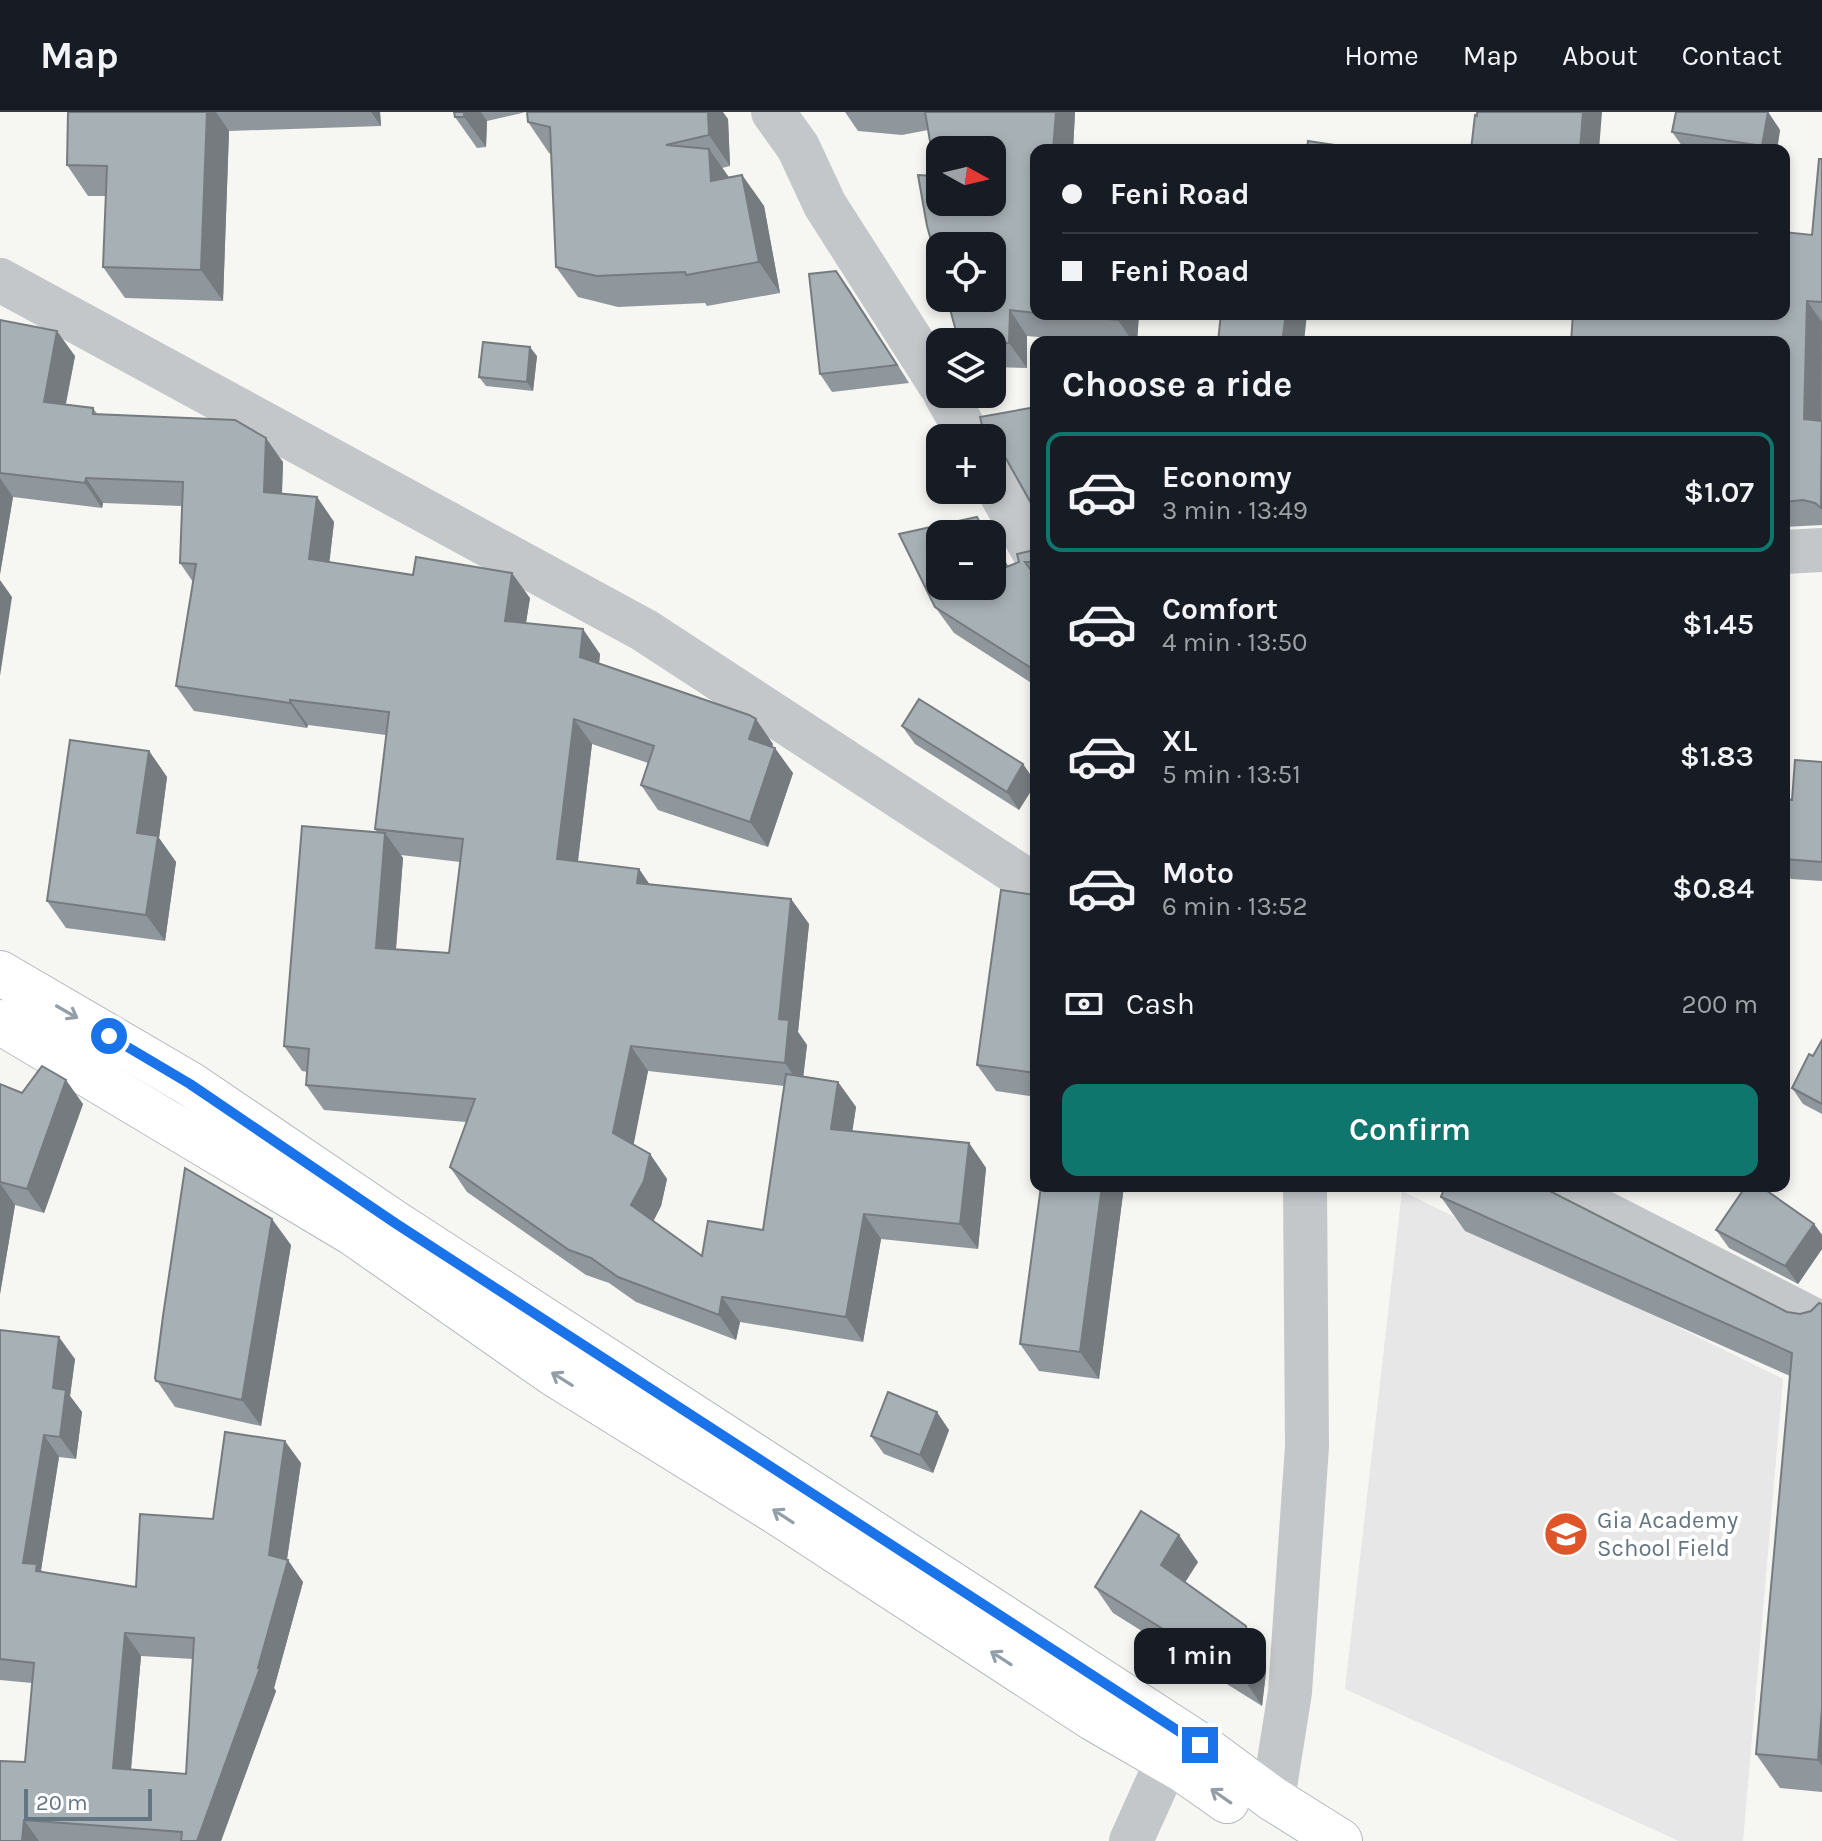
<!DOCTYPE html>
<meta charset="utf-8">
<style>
:root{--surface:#171b24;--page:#20242c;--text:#f1f3f6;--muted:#9ea1a6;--line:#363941;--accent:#0f766e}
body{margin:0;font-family:Karla,sans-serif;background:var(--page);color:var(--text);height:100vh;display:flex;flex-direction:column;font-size:30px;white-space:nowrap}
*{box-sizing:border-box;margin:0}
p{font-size:26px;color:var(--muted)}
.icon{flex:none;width:44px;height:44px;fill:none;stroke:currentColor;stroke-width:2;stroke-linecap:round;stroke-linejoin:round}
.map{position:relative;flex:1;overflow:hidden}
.sheet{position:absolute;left:1030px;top:224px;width:760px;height:856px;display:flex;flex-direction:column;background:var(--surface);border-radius:16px;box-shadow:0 4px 12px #0003}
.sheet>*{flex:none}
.top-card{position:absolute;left:1030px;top:32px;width:760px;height:176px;border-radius:16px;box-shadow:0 4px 12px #0003;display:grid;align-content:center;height:176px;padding:0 32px;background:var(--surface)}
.needle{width:52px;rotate:98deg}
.buttons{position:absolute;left:926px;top:24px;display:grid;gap:16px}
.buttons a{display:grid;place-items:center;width:80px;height:80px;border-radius:16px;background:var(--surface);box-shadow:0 4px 12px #0003;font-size:40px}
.scale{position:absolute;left:24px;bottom:20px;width:128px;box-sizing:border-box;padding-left:8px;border:4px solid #657683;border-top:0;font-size:22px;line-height:28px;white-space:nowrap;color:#657683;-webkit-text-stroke:6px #fff;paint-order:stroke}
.end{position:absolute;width:36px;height:36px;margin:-18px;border:10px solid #1a73e8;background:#fff;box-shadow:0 0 0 4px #fff}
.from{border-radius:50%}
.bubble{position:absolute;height:56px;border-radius:16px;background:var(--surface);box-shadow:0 4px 12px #0003;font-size:26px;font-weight:600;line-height:56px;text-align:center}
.top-card b{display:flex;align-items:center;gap:28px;height:76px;font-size:30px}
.top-card b+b{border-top:2px solid var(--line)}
.top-card i{width:20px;height:20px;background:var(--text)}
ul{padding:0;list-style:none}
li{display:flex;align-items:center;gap:24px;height:120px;margin:0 16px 12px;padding:0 16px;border:4px solid transparent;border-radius:16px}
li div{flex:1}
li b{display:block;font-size:30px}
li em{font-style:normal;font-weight:600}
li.active{border-color:var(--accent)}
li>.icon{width:72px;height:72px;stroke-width:1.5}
h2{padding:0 32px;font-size:36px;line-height:96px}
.pay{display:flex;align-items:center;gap:20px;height:88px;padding:0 32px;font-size:30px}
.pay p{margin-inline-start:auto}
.action{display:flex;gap:16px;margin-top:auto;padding:16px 32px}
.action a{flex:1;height:92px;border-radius:16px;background:var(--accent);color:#fff;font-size:32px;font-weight:600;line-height:92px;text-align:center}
header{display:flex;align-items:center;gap:48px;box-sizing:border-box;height:112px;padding:0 40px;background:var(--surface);border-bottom:2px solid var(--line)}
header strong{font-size:38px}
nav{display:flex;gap:44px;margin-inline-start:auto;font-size:28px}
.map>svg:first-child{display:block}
.built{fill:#e6e7e6}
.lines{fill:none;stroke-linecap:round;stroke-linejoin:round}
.secondary-casing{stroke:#b3b9bd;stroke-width:46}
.street{stroke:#c3c7ca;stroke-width:44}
.secondary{stroke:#fff;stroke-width:44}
.wall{fill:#90979c;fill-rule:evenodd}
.shaded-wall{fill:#757b7f}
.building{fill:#a7b0b5;stroke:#757b7f;stroke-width:2;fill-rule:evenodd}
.oneway{stroke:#939fa8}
.route{stroke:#1a73e8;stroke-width:10}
.labels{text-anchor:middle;stroke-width:8;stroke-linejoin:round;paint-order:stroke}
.poi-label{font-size:24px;fill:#657683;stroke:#fff;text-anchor:start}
</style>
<header>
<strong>Map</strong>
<nav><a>Home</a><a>Map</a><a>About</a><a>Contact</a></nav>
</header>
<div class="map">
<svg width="1822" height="1729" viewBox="0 0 1822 1729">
<rect width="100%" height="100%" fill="#f6f6f2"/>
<polygon class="built" points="1402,1079 1783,1267 1743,1729 1679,1729 1345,1577"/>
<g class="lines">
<g class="secondary-casing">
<g id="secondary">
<polyline points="0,861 190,972 395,1111 1200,1633 1273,1687 1340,1729"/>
<polyline points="0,910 354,1122 554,1262 778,1401 1094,1607 1183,1658 1227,1689"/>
</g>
</g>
<g class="street">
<polyline points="773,0 798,35 825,93 940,273"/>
<polyline points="0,168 644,518 1036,774"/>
<polyline points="945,282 970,326"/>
<polyline points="992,366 1036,444"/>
<polyline points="1784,440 1822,438"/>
<polyline points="1552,1074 1822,1212"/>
<polyline points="1273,1687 1290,1580 1307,1334 1305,1074"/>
<polyline points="1131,1729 1167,1649"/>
</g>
<use href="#secondary" class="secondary"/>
</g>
<g class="wall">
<polygon points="68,0 380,0 381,14 229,19 223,189 125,186 103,155 106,84 88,84 67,53"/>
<polygon points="454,0 526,0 487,9 486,35 477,36 455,5"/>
<polygon points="845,0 1075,0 1073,38 1036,38 1036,202 1139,202 1137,230 1095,230 1027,224 1027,256 992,255 992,230 936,64 928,18 902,23 858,19"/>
<polygon points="1768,0 1780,18 1777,38 1685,38 1672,20"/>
<polygon points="728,7 730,54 722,56 729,66 742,63 764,94 780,181 707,194 705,191 618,195 578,185 556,155 551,42 549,41 528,10"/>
<polygon points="1822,47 1822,413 1784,415 1784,202 1812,123"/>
<polygon points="836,159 849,177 909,271 832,280 820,262"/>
<path d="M0 208 75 244 66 292 93 296 98 303 283 350 282 382 317 385 334 410 329 450 530 486 526 511 600 542 599 552 773 632 772 635 793 661 768 735 658 698 641 673 648 651 592 632 578 750 639 757 650 773 791 787 809 812 798 920 807 933 803 964 838 970 856 995 852 1019 969 1031 986 1056 978 1137 881 1127 863 1230 740 1210 736 1228 636 1190 609 1171 586 1163 467 1080 450 1055 466 1010 324 998 306 973 307 960 302 959 284 934 377 720 375 717 386 623 308 613 307 616 194 599 176 574 193 470 180 451 182 394 103 391 102 396 13 385 0 462ZM401 743 460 750 449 841 396 837 403 746ZM648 959 784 974 763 1118 702 1144 653 1109 661 1094 667 1067 650 1042 633 1033Z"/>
<polygon points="537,244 533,279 486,274 479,265"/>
<polygon points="1036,295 1007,348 1001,343 992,330 992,326 989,326 983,317"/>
<polygon points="996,431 1008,455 1019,450 1036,433 1036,574 954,521 935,495"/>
<polygon points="902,614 1023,652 1036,671 1019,698 915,632"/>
<polygon points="149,639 167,665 159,726 176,750 165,829 66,816 47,789"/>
<polygon points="1822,650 1822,769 1791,767 1784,757 1784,687 1792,688"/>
<polygon points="1036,783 1036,985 996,979 977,953"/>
<polygon points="1822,928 1822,1002 1803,992 1792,976 1813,944"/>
<polygon points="0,972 22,981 83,992 44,1101 15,1093 0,1182"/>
<polygon points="1041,1074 1124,1074 1099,1267 1039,1259 1020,1232"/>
<polygon points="1441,1085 1787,1200 1800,1202 1811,1199 1822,1192 1822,1680 1780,1676 1756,1642 1790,1264 1465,1119"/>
<polygon points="1814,1112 1822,1123 1822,1137 1798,1172 1729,1136 1716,1118"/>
<polygon points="291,1133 261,1314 175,1295 155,1266"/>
<path d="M0 1218 75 1247 70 1284 82 1300 76 1347 59 1345 41 1458 42 1460 136 1475 213 1407 301 1351 287 1448 303 1470 274 1576 276 1579 221 1729H0L25 1650 32 1571 0 1568ZM141 1544 193 1547 186 1662 131 1658Z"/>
<polygon points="949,1318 933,1361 884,1342 871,1324"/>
<polygon points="1198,1450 1185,1470 1265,1541 1266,1560 1262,1594 1113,1501 1095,1475"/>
</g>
<g class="shaded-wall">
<polygon points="207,0 216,0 229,19 223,189 201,158"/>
<polygon points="371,0 380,0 381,14"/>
<polygon points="464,0 481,0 487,9 486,35 464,5"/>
<polygon points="708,0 723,0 728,7 730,54 709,23"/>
<polygon points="1056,0 1075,0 1073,38 1053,38"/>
<polygon points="1583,0 1602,0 1599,38 1580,38"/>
<polygon points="1768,0 1780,18 1777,38 1765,38 1762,34"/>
<polygon points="709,37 731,68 711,69"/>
<polygon points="1031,43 1036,50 1036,70"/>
<polygon points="742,63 764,94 780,181 759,150"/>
<polygon points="836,159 849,177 909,271 897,253"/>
<polygon points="1807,189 1822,210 1821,332 1804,307"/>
<polygon points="1010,198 1027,224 1027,256 1009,231"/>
<polygon points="1119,202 1139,202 1137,230 1133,230 1118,208"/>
<polygon points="1286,202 1307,202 1304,230 1282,230"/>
<polygon points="57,219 75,244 61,315 44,290"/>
<polygon points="530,235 537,244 533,279 527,270"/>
<polygon points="266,326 283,350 281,404 264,380"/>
<polygon points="0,366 13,385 0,462"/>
<polygon points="86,366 103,391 102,396 85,371"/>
<polygon points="317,385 334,410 327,472 309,447"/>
<polygon points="992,426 996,431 1023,483 1004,456 992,433"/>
<polygon points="512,461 530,486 522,534 505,509"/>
<polygon points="0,468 12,485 0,564"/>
<polygon points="583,517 600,542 597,570 580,545"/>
<polygon points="290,588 308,613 307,616 290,591"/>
<polygon points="574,607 592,632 575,772 557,747"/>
<polygon points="756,607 773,632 767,652 749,627"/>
<polygon points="775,636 793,661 768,735 750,710"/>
<polygon points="149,639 167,665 159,726 176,750 165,829 146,803 137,721"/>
<polygon points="1023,652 1036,671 1019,698 1007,680"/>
<polygon points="385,721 403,746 394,861 376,836"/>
<polygon points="639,757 656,782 637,771"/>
<polygon points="791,787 809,812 798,920 807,933 802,976 785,951 779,907"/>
<polygon points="631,934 648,959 631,1046 613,1021"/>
<polygon points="66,968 83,992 44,1101 27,1077"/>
<polygon points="838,970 856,995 849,1042 831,1017"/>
<polygon points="969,1031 986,1056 978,1137 960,1112"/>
<polygon points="650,1042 667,1067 661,1094 649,1118 631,1093"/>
<polygon points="0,1071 15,1093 0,1182"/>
<polygon points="1102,1074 1124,1074 1099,1267 1080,1240"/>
<polygon points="864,1102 881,1127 863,1230 846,1205"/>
<polygon points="272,1107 291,1133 261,1314 242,1288"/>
<polygon points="1814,1112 1822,1123 1822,1137 1798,1172 1785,1154"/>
<polygon points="722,1185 740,1210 736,1228 719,1203"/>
<polygon points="59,1225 75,1247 70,1284 82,1300 76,1347 60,1325 53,1276"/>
<polygon points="937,1300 949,1318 933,1361 920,1343"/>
<polygon points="44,1323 59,1345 41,1458 52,1475 23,1451"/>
<polygon points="285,1329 301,1351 286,1453 288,1448 303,1470 274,1576 276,1579 221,1729 197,1729 258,1556 269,1443"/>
<polygon points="1179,1423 1198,1450 1179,1480 1161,1453"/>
<polygon points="1246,1514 1265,1541 1266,1560 1262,1594 1244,1567"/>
<polygon points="125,1521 141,1544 129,1678 113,1656"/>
<polygon points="1822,1596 1822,1654 1818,1648"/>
<polygon points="24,1708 39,1729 22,1729"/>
</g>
<g class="building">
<polygon points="68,0 207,0 201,158 103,155 107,54 67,53"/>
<polygon points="454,0 464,0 464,5 455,5"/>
<polygon points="527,0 708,0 709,23 666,33 709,37 711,69 742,63 759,150 686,163 685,160 597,164 556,155 550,15 528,10"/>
<path d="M925 0H1056L1053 38H1036V42L1031 43 1036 70V201L1010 198 1009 231 959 230 947 186H992V134H940V160L927 114 918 63 936 64ZM940 38H992V90H940Z"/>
<polygon points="1477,0 1583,0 1580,38 1471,38 1475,3 1477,4"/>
<polygon points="1676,0 1768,0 1762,34 1672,20"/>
<polygon points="1308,29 1368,38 1307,38"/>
<polygon points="1819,47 1822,47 1822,190 1807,189 1804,307 1822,309 1821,396 1815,391 1803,388 1784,390 1784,230 1571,230 1573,202 1784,202 1784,120 1812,123"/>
<polygon points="836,159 897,253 820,262 809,162"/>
<polygon points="1052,202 1119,202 1118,208"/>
<polygon points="1221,202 1286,202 1282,230 1218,230"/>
<polygon points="0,208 57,219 44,290 93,296 93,302 235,308 266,326 264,380 317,385 309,447 413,463 416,445 512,461 505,509 583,517 580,545 749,603 756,607 749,627 775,636 750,710 641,673 654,634 574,607 557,747 639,757 637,771 791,787 779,907 789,908 785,951 631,934 613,1021 650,1042 644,1069 631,1093 702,1144 708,1109 763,1118 786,962 838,970 831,1017 969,1031 960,1112 864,1102 846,1205 722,1185 719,1203 618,1165 591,1146 569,1138 450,1055 475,987 306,973 309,937 284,934 302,714 385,721 376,836 449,841 463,727 375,717 389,600 290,588 290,591 176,574 196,452 180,451 183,370 86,366 85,371 0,361"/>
<polygon points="483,230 530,235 527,270 479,265"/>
<polygon points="1036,295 1036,400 995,327 983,317 980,305"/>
<polygon points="977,405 986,422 940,422 940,474 992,474 992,433 1004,456 1019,450 1017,442 1030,439 1036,433 1036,450 1025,450 1036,465 1036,559 935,495 899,422"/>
<polygon points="919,587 1023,652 1007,680 902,614"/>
<polygon points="70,628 149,639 137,721 158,724 146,803 47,789"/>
<polygon points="1795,648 1822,650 1822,750 1784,747 1784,687 1792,688"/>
<polygon points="1001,778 1036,783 1036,961 977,953"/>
<polygon points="1822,928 1822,992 1792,976 1809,942 1813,944"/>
<polygon points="42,954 66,968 27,1077 0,1070 0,972 22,981"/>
<polygon points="185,1056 272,1107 242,1288 156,1269 155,1266 163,1204"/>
<polygon points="1041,1074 1102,1074 1080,1240 1020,1232"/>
<polygon points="1445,1074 1540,1074 1787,1200 1800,1202 1811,1199 1819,1191 1822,1192 1822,1596 1818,1648 1756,1642 1792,1241 1441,1085"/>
<polygon points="1746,1074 1760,1074 1814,1112 1785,1154 1716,1118"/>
<path d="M0 1218 59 1225 53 1276 66 1278 60 1325 44 1323 23 1451 37 1452 36 1459 136 1475 140 1402 213 1407 225 1320 285 1329 269 1443 288 1448 258 1556H260L197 1729H181L182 1720 24 1708 22 1729H0V1649L25 1650 34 1551 0 1547ZM125 1521 194 1526 186 1662 113 1656Z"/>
<polygon points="888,1280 937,1300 920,1343 871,1324"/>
<polygon points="1141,1399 1179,1423 1161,1453 1246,1514 1248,1534 1244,1567 1095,1475"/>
</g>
<defs><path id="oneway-shaft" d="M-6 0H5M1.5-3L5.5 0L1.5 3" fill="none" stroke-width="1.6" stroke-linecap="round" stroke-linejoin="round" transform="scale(2)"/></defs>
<g class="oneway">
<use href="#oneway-shaft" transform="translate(67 900) rotate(30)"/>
<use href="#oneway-shaft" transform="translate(562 1267) rotate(-148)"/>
<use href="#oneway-shaft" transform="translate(783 1404) rotate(-147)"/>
<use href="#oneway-shaft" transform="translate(1001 1546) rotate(-147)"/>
<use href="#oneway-shaft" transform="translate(1221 1684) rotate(-145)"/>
</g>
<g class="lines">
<polyline class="route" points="109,924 190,972 395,1111 1200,1633"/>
</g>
<defs>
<g id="school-disc" transform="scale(2.3)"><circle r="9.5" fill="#df5429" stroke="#fff"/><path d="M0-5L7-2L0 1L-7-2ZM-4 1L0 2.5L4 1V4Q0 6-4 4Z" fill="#fff"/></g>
</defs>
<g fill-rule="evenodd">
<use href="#school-disc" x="1566" y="1422"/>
</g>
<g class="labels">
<g class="poi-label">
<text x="1597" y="1416">Gia Academy<tspan x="1597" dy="28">School Field</tspan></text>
</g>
</g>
</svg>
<div class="buttons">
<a><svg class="needle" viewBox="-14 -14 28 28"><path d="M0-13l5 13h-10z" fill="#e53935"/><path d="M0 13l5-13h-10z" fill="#9ea1a6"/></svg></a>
<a><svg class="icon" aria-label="locate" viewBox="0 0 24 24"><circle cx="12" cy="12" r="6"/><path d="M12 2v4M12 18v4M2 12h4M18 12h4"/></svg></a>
<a><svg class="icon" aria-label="layers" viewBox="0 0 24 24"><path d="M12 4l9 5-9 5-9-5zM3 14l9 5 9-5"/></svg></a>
<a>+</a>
<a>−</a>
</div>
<div class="scale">20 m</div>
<i class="end from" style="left:109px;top:924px"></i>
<i class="end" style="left:1200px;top:1633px"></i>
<div class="bubble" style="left:1134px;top:1516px;width:132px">1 min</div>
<div class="top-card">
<b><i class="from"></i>Feni Road</b>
<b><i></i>Feni Road</b>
</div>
<section class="sheet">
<h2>Choose a ride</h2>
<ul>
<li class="active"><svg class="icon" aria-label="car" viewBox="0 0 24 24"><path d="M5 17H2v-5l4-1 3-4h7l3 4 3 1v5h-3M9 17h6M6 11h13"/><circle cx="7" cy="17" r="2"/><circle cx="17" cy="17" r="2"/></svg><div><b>Economy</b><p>3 min · 13:49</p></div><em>$1.07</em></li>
<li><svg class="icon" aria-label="car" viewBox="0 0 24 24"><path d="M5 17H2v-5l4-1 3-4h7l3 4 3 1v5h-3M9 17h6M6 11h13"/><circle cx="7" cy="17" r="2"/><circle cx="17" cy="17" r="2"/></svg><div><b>Comfort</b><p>4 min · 13:50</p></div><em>$1.45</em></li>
<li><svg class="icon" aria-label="car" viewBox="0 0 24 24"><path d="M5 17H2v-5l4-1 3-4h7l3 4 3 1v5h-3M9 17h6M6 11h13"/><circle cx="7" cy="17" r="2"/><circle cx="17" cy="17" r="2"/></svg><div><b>XL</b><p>5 min · 13:51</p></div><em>$1.83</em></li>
<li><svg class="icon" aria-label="car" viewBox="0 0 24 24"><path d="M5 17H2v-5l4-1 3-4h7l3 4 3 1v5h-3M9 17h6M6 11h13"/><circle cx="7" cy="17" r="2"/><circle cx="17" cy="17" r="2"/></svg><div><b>Moto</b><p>6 min · 13:52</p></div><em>$0.84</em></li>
</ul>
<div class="pay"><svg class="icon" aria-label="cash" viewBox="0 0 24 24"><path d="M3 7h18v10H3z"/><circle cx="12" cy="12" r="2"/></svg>Cash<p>200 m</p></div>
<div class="action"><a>Confirm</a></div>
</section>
</div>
